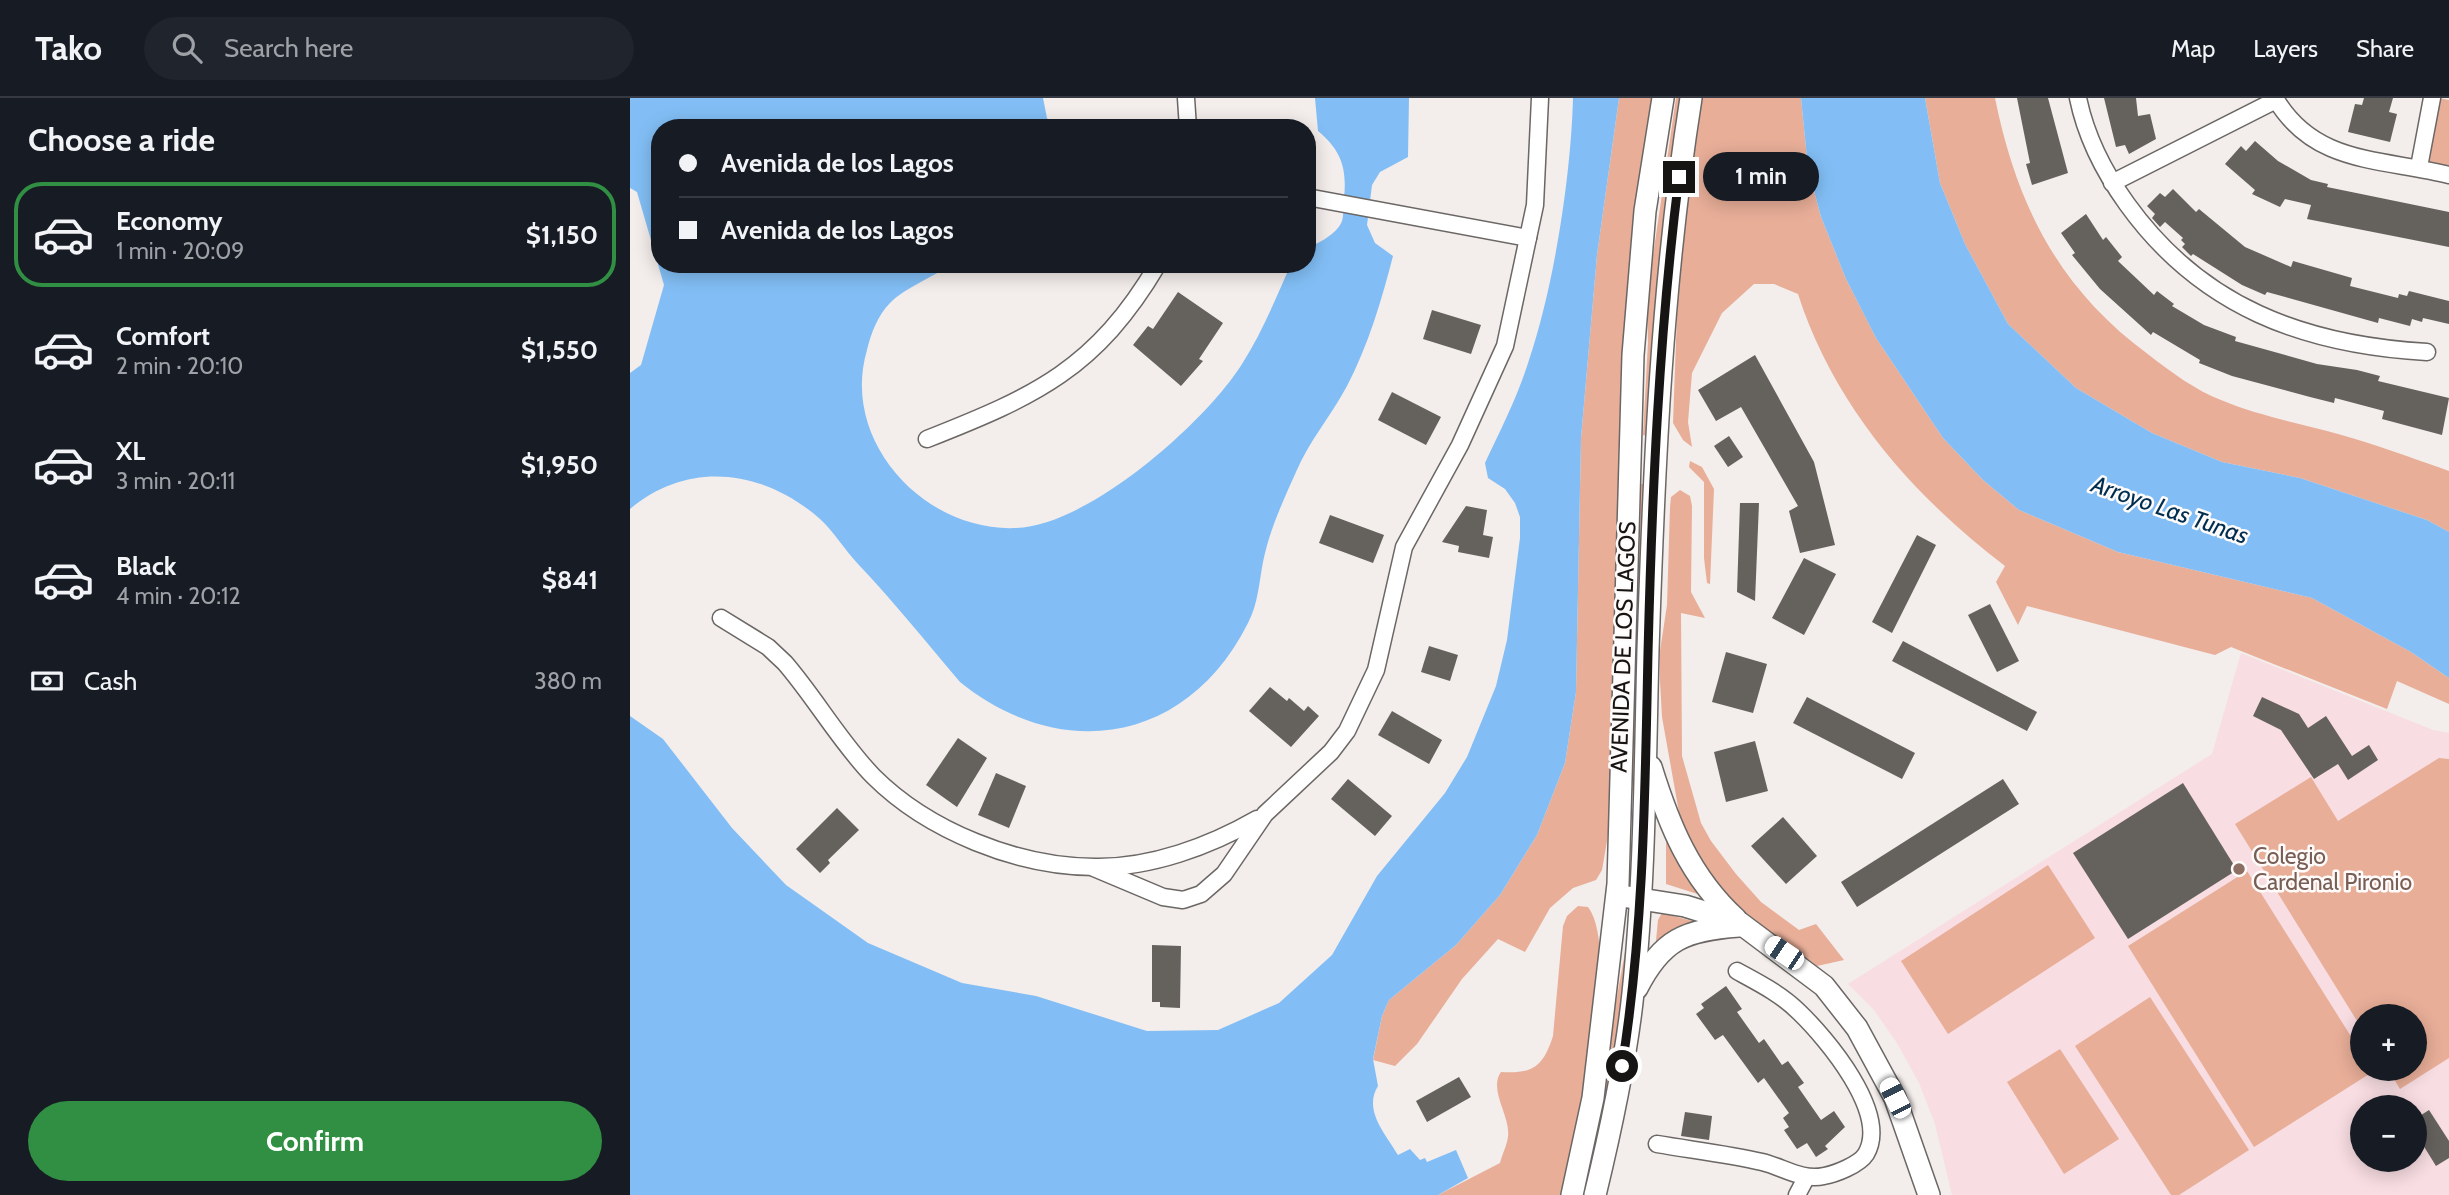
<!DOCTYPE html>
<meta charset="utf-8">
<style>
:root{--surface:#171b24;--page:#20242c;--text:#f1f3f6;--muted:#9ea1a6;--line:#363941;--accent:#308f42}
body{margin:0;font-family:Cabin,sans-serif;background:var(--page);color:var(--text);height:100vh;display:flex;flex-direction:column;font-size:26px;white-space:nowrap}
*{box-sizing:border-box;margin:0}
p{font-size:23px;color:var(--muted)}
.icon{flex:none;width:38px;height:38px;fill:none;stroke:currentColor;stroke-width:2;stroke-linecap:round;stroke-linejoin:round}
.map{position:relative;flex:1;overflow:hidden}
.panel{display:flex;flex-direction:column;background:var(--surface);width:630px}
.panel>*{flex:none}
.top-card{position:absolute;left:21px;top:21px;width:665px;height:154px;border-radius:28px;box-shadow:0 4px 18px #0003;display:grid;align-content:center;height:154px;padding:0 28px;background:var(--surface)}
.buttons{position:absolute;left:1720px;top:906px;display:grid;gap:14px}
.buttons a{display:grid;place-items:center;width:77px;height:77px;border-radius:50%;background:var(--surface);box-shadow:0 4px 18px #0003;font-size:35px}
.end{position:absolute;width:32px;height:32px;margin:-16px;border:9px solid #171514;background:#fff;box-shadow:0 0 0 4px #fff}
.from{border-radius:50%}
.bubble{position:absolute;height:49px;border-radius:24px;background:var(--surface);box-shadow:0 4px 18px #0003;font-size:23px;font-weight:700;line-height:49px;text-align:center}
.car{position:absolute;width:21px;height:42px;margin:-21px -10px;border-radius:9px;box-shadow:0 0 5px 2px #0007;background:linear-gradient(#fff 24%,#345 0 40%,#fff 0 76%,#345 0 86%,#fff 0)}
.top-card b{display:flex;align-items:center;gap:24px;height:66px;font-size:26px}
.top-card b+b{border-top:2px solid var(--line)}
.top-card i{width:18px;height:18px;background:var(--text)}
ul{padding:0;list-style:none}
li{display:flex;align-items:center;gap:21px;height:105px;margin:0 14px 10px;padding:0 14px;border:4px solid transparent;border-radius:28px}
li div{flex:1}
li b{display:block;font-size:26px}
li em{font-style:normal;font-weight:700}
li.selected{border-color:var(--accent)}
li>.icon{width:63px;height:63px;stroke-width:1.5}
h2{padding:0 28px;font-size:32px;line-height:84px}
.pay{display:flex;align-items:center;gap:18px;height:77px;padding:0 28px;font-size:26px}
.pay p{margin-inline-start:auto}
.cta{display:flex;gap:14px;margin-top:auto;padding:14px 28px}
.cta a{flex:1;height:80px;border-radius:42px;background:var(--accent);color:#fff;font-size:28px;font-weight:700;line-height:80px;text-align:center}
header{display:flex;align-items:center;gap:42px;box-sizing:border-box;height:98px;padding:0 35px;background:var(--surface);border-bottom:2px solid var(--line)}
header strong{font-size:33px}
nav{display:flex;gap:38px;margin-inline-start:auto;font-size:24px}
.search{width:490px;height:63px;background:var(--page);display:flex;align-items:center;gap:18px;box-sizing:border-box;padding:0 24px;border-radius:38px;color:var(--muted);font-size:26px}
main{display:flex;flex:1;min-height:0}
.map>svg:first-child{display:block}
.education{fill:#f8dde2;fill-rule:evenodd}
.green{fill:#e8ae98}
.water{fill:#82bef5}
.building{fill:#65625e}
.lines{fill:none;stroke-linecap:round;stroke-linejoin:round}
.street-casing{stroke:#6b6765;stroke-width:19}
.secondary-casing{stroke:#6b6765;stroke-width:24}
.street{stroke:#fff;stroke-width:16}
.secondary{stroke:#fff;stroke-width:21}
.route{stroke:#171514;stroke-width:9}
.education-dot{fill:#8d6e63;stroke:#fefbfa;stroke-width:2.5}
.labels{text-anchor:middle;stroke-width:5;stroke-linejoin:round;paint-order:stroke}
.street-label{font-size:23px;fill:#171514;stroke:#fefbfa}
.education-label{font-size:23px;fill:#785e54;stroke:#fefbfa;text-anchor:start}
.water-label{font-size:24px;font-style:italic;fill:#002e50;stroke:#fefbfa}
</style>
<header>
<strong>Tako</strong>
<div class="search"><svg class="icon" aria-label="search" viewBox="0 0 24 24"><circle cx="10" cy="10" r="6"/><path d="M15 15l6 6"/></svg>Search here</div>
<nav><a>Map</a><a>Layers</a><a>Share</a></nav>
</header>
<main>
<section class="panel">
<h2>Choose a ride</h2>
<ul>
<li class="selected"><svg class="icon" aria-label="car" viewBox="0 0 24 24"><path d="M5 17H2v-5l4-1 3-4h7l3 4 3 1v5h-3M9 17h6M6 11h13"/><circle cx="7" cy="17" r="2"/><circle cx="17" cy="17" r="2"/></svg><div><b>Economy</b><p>1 min · 20:09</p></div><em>$1,150</em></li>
<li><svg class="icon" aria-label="car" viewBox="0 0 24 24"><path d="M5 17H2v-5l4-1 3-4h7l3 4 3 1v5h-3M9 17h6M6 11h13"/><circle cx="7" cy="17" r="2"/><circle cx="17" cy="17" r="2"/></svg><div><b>Comfort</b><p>2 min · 20:10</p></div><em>$1,550</em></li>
<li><svg class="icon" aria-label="car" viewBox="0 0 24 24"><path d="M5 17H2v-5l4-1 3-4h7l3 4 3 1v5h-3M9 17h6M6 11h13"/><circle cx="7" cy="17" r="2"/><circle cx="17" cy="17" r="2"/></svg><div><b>XL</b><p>3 min · 20:11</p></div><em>$1,950</em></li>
<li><svg class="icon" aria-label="car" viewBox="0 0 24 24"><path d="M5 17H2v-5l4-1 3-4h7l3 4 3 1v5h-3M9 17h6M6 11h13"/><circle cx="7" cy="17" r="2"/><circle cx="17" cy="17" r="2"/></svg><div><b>Black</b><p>4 min · 20:12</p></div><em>$841</em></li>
</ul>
<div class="pay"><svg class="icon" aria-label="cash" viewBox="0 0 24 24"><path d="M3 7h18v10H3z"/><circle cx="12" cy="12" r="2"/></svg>Cash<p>380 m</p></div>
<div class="cta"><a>Confirm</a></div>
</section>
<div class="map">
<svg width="1819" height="1097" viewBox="0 0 1819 1097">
<rect width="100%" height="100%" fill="#f3edeb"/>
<path class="education" d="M1611 555 1803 632 1819 635V1097H1322L1305 1026 1289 985 1267 945 1244 912 1218 886 1582 656ZM1732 919H1785V971H1732ZM1732 1010H1785V1062H1732Z"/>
<g class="green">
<polygon points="989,0 1024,0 981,720 972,772 966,782 943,790 920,810 895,854 868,841 832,881 787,946 765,968 743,962 752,918 759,902 826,847 870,797 907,737 935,665 946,594 951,340 967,157"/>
<polygon points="1046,0 1054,0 1026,198 1017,338 1013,337 1018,244 1017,199"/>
<path d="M1072 0H1171L1178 70 1191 119 1216 181 1246 240 1313 340 1353 382 1389 412 1488 454 1682 500 1781 554 1819 580V606L1767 583 1757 611 1601 549 1585 557 1397 508 1388 527 1366 484 1375 468C1283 398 1204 308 1168 196L1144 186H1124L1092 215 1062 275 1058 324 1062 349 1053 342 1043 325 1049 162Z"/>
<path d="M1295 0H1365C1387 108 1429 191 1519 257 1541 274 1565 292 1591 302 1629 318 1669 325 1708 336 1745 346 1782 360 1819 373V434L1797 422 1670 380 1592 364 1522 335 1446 290 1378 226 1335 146 1310 85Z"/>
<polygon points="1809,0 1819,2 1819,71 1795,66"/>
<polygon points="1060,363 1072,369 1084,391 1080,486 1077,485 1074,460 1074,384 1059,369"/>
<polygon points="1011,386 1014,386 1005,714 1000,675"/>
<polygon points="1050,392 1060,398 1062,408 1061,494 1075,520 1051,515 1052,658 1071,725 1081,743 1106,776 1131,804 1169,832 1186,826 1214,862 1187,868 1127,825 1095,796 1063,751 1050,720 1032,619 1030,583 1030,553 1037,507 1040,409 1041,399"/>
<polygon points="1809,660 1819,661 1819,960 1770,991 1758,971 1785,971 1785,919 1732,919 1732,931 1605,726 1681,679 1708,723"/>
<polygon points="1036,740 1077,799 1036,786"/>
<polygon points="1418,767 1465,840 1318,936 1271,863"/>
<polygon points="1617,773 1732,956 1732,971 1744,973 1624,1049 1498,848"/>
<path d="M948 808 958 809C992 854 946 1040 933 1097H808L870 1065C872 1057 877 1047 878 1039 881 1018 858 992 871 974 903 976 913 969 923 938L933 828 937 818Z"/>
<polygon points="1032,815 1070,825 1025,853 1028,822"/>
<polygon points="999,832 999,889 959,1097 951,1097"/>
<polygon points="1520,899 1619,1052 1549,1097 1541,1097 1445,948"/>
<polygon points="1430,951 1489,1041 1434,1076 1377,984"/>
</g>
<g class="water">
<path d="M0 0H413L417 20 423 30H30V166H323C306 177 273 191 260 205 248 217 241 235 237 252 210 343 294 434 386 430 458 428 575 325 612 266 632 235 646 200 661 166H677V150C689 145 707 136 712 123 714 117 713 108 714 101 717 71 712 53 688 33L685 0H779L778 59 750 74 742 87 737 127 745 145 763 158C752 201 738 248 717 288 701 318 679 343 666 374 653 403 639 433 633 464 629 485 628 506 618 525 558 645 432 666 330 584 296 544 264 504 228 466 215 452 204 434 190 421 135 372 59 361 0 411V275L11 267 34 187 7 94 0 90Z"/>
<path d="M943 0H989L967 157 951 340 946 594 935 665 907 737 870 797 826 847 759 902 752 918 743 961 748 988C733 1012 755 1035 768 1057L780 1051 790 1062 795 1060 797 1064 826 1052 838 1080 808 1097H0V618L33 641 102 730 156 787 238 845 332 885 406 898 517 933 588 932 649 905 702 857 747 778 815 695 837 659 866 588 877 542 890 440V419L885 405 875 391 858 380 855 365C871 331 888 298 899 262 924 188 941 78 943 0Z"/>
<polygon points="1171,0 1295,0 1310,85 1335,146 1378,226 1446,290 1522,335 1592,364 1670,380 1797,422 1819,434 1819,580 1781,554 1682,500 1488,454 1389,412 1353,382 1313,340 1246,240 1216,181 1191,119 1178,70"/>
</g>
<g class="building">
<polygon points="1387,0 1418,0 1438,75 1402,87 1396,66 1400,65"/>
<polygon points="1474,0 1506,0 1508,18 1520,16 1526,41 1499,56 1495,47 1486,49"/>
<polygon points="1734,0 1763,0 1759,14 1767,16 1760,44 1718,34 1725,6 1732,7"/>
<polygon points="1625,43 1648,63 1681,82 1698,86 1697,89 1819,114 1819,149 1677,121 1681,107 1655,101 1650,109 1622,96 1625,92 1595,66 1611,48 1616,53"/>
<polygon points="1543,91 1566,114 1569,111 1615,149 1661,169 1663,163 1722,180 1720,188 1768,200 1769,196 1777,198 1779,193 1819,203 1819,226 1793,220 1792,224 1782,221 1780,228 1749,220 1748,225 1637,194 1635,197 1612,187 1563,156 1561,158 1552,149 1555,146 1551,142 1553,140 1535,124 1530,129 1522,120 1525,116 1517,108 1530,95 1535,99"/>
<polygon points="1456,116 1473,142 1476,139 1492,159 1488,163 1524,197 1527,193 1544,206 1542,208 1574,227 1606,239 1605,243 1687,266 1727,272 1750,278 1748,283 1819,300 1812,337 1752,321 1754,313 1705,300 1704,305 1680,299 1602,278 1569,265 1570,262 1523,234 1521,237 1470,191 1442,157 1445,155 1431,135"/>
<polygon points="548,194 593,225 569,261 573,263 551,288 503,247 518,228 523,231"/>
<polygon points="802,212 851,227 841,256 793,241"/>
<polygon points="1125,257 1184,364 1205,447 1170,455 1159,413 1168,408 1111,309 1086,323 1068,292"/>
<polygon points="762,294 811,319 796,347 748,322"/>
<polygon points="1099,338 1113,359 1098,369 1084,348"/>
<polygon points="1110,405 1129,405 1125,503 1107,494"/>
<polygon points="836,408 857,412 853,437 863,439 859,460 828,454 829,448 812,444"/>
<polygon points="700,417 754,437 743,465 689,445"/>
<polygon points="1287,437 1306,447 1262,535 1242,524"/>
<polygon points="1174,460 1206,476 1174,537 1142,520"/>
<polygon points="1360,506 1389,563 1367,574 1338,517"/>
<polygon points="1273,543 1407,614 1397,633 1262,563"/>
<polygon points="799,548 828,557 820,583 791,574"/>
<polygon points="1096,554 1137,566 1123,615 1082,604"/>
<polygon points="640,589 657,603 659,600 674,613 678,608 689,618 661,649 619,613"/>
<polygon points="1177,599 1285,655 1272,681 1163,625"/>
<polygon points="1632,599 1669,616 1678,630 1696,618 1722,658 1739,647 1748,662 1718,682 1708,666 1684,681 1651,632 1623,618"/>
<polygon points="762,613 812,642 799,666 748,637"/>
<polygon points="328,640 357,660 327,709 296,687"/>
<polygon points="1125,643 1138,693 1096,704 1084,654"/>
<polygon points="366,675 396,688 379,730 348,717"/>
<polygon points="718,681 762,718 745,738 701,701"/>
<polygon points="1373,681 1389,706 1227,809 1211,784"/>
<polygon points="1553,685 1607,772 1498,841 1443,755"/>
<polygon points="207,710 229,732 198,762 200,765 190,775 166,751"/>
<polygon points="1153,719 1187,758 1156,786 1121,748"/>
<polygon points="522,847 551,848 550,910 530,909 530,904 522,904"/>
<polygon points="1096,888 1112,911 1107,914 1129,945 1134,941 1152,967 1158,963 1174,985 1168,989 1191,1022 1204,1013 1215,1029 1195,1048 1198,1051 1186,1059 1177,1045 1167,1051 1154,1032 1159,1029 1153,1020 1159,1015 1134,980 1128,985 1093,937 1085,942 1066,916 1074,910 1071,906"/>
<polygon points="829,979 841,999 797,1024 786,1003"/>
<polygon points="1799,1012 1819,1043 1819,1060 1806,1068 1785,1034 1785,1021"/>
<polygon points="1055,1014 1082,1018 1079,1042 1051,1038"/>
</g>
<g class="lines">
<g class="street-casing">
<g id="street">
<polyline points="556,0 558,30"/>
<path d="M1448 0C1456 39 1474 74 1497 106 1571 209 1674 247 1797 254"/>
<path d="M1645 0C1684 67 1751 60 1819 77"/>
<polyline points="1789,69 1802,0"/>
<polyline points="1482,85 1646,2"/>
<polyline points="677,99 898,140"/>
<path d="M297 341C406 298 466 271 528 166"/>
<path d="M91 520 138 549 155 565C186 601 210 644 243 678 298 733 388 769 465 769 521 770 580 748 627 721"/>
<polyline points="464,770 533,799 553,802 571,796 594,776 635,716 701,654 717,633 746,572 774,449 830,347 875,248 905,107 910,0"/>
<path d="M1027 1046C1062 1052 1098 1056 1132 1064 1153 1069 1172 1083 1194 1078 1205 1076 1229 1067 1236 1056 1260 1015 1196 940 1169 914 1151 896 1129 885 1107 873"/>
<polyline points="1167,1097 1176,1080"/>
</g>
</g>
<g class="secondary-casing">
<g id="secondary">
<path d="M1021 669C1039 727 1060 779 1106 821"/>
<polyline points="998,799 1055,808 1110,825 1194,888 1227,930 1265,1000 1299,1097"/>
<path d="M1007 890C1032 841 1055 832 1109 828"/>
<polyline points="942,1097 963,1000 988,786 1003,257 1015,113 1033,0"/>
<path d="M965 1097C981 1031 996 963 1003 895 1015 781 1015 667 1018 552 1024 367 1032 183 1061 0"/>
</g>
</g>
<use href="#street" class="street"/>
<use href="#secondary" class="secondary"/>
</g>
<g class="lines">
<path class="route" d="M992 968C1014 831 1015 693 1018 555 1022 396 1029 236 1049 79"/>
</g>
<circle class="education-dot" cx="1609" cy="771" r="7"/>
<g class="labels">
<g class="street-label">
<text transform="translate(993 549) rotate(-88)" y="8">AVENIDA DE LOS LAGOS</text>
</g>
<g class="education-label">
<text x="1623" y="766">Colegio<tspan x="1623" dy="26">Cardenal Pironio</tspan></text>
</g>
<g class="water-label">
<text transform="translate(1540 412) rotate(19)" y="8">Arroyo Las Tunas</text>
</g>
</g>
</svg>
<div class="buttons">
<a>+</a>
<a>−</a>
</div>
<i class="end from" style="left:992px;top:968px"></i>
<i class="end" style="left:1049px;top:79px"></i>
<div class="bubble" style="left:1073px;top:54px;width:116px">1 min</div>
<i class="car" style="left:1154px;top:855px;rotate:304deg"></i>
<i class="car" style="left:1265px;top:1000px;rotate:333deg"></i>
<div class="top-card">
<b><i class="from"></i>Avenida de los Lagos</b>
<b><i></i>Avenida de los Lagos</b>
</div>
</div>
</main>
